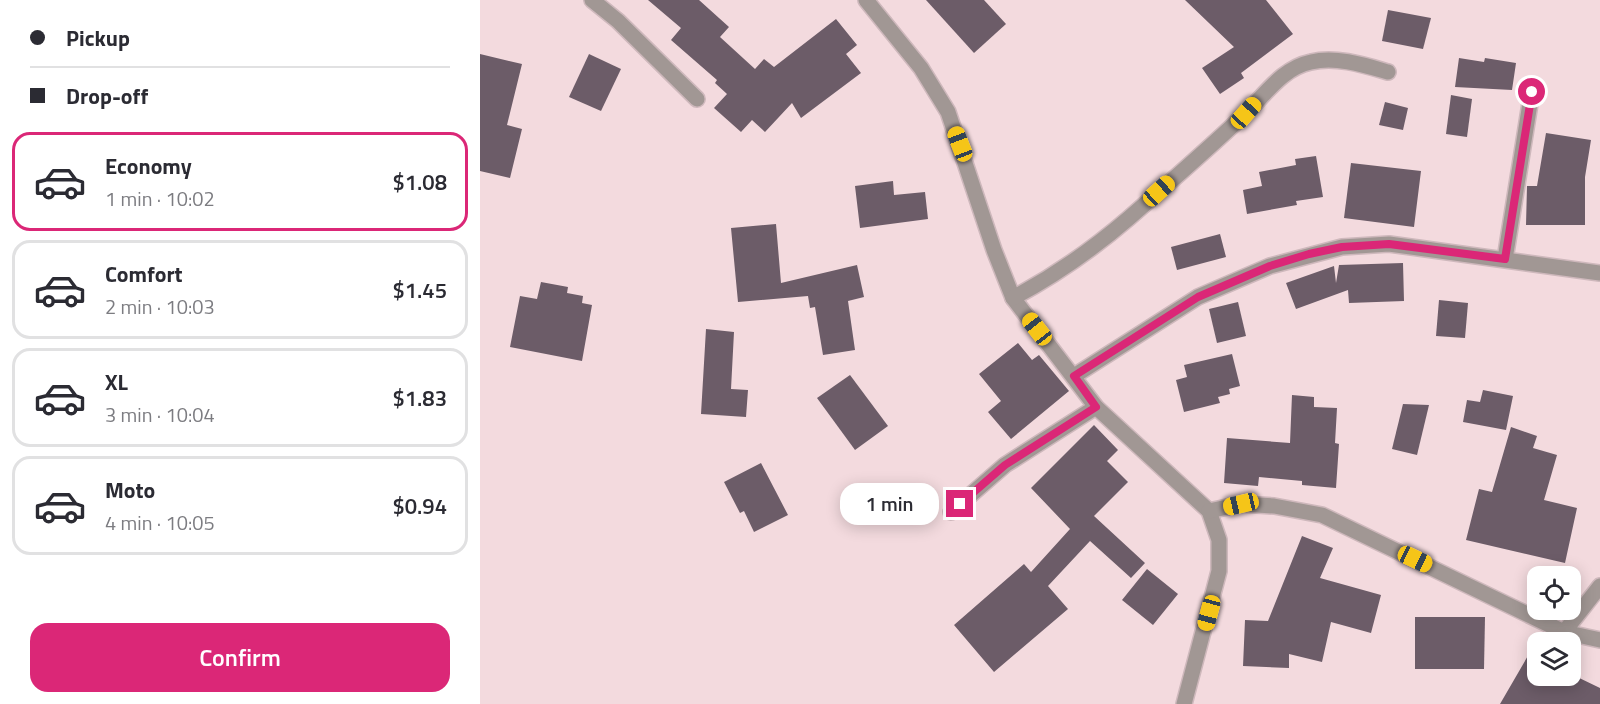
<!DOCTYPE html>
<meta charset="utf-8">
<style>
:root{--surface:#fff;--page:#f2f2f3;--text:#2b2b33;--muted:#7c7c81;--line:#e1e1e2;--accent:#db2777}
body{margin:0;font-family:"Titillium Web",sans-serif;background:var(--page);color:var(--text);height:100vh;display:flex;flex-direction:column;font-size:22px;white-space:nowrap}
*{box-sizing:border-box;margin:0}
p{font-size:20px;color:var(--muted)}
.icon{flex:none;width:33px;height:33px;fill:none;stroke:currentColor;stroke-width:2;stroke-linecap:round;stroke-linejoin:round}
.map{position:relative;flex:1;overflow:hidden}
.drawer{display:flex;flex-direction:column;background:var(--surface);width:480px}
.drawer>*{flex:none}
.hud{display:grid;align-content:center;height:132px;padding:0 30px;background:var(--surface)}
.buttons{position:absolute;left:1047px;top:566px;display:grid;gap:12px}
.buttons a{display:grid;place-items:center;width:54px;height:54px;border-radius:12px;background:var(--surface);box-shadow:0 3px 15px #0003;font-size:30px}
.end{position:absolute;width:27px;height:27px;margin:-14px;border:8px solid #db2777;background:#fff;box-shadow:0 0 0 3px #fff}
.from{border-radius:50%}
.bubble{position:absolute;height:42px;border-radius:18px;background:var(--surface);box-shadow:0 3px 15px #0003;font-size:20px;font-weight:600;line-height:42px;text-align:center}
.car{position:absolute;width:18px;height:36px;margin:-18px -9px;border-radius:8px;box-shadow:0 0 4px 2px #0007;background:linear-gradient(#f5c518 24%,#345 0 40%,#f5c518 0 76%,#345 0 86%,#f5c518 0)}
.hud b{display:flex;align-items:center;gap:21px;height:57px;font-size:22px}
.hud b+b{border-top:2px solid var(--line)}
.hud i{width:15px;height:15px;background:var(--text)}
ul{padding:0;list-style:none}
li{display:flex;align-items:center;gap:18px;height:99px;margin:0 12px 9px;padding:0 18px;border:3px solid var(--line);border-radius:18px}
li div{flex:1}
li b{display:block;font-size:22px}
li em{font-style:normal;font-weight:600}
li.on{border-color:var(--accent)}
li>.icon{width:54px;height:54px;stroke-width:1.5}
.button{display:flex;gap:12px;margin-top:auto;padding:12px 30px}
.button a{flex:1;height:69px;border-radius:18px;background:var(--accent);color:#fff;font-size:24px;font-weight:600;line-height:69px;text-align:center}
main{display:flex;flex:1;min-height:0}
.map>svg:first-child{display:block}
.building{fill:#6c5c68}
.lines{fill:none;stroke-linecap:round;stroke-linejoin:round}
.minor-casing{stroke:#ceb8bc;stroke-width:18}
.minor{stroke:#a19794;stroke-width:15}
.route{stroke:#db2777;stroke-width:8}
</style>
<main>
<section class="drawer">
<div class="hud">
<b><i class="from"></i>Pickup</b>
<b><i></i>Drop-off</b>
</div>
<ul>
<li class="on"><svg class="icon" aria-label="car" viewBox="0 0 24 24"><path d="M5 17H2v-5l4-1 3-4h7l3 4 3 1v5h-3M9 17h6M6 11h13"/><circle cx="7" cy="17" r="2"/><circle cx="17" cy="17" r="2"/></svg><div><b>Economy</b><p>1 min · 10:02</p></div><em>$1.08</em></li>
<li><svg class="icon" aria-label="car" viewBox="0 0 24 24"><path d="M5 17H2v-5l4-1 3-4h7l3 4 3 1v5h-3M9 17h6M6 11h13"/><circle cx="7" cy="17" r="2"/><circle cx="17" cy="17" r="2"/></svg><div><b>Comfort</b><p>2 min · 10:03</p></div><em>$1.45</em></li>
<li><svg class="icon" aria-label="car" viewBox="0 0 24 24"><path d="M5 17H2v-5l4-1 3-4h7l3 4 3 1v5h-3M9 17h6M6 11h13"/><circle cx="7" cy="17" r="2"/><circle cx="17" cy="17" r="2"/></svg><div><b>XL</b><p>3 min · 10:04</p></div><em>$1.83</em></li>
<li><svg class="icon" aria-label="car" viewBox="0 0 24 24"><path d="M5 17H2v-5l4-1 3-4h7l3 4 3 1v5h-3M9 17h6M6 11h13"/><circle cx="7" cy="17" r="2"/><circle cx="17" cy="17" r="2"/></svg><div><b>Moto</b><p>4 min · 10:05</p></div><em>$0.94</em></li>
</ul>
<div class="button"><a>Confirm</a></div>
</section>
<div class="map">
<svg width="1120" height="704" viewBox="0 0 1120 704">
<rect width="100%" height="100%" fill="#f3dade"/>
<g class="building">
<polygon points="168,0 219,0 249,27 240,37 275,69 284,59 294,67 356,19 377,45 366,54 381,73 321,118 312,103 285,132 272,120 261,132 234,108 247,94 235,83 237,80 191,40 201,28"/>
<polygon points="446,0 504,0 526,24 494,53"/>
<polygon points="705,0 786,0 813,34 761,73 764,78 740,94 722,68 754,47"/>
<polygon points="908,10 951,18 943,49 902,41"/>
<polygon points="0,54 42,64 27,125 42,129 30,178 0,171"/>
<polygon points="109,54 141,69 121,111 89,97"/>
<polygon points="979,58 1004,62 1005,58 1036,63 1032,90 975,87"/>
<polygon points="971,95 992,99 987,137 966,134"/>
<polygon points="905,102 928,108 923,130 899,125"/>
<polygon points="1066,133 1111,140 1105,177 1105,225 1046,225 1047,186 1057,186"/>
<polygon points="836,156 843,197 816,201 817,205 767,214 763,190 782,186 779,172 816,165 815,159"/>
<polygon points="871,163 941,171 934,227 864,218"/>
<polygon points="413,181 414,195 445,192 448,219 380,228 375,186"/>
<polygon points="296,224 301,283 377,265 384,297 368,301 375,350 343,355 335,307 330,308 328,296 258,302 251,228"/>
<polygon points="740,234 746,257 697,270 691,247"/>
<polygon points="923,263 924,301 869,303 868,290 816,309 806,283 854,266 856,283 859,265"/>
<polygon points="61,282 88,287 87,293 103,296 102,303 112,305 102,361 30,347 40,296 57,299"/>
<polygon points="959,300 988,303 985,338 956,336"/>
<polygon points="758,302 766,336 737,343 729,309"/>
<polygon points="226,329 254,332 251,389 268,390 266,417 221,414"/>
<polygon points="538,343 552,360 559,355 589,391 531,439 508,412 521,401 499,374"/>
<polygon points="752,354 760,386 749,389 750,394 738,397 740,403 704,412 696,380 707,377 704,365"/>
<polygon points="370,375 408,426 375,450 337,398"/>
<polygon points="1003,390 1033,396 1026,430 983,422 987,400 1000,402"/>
<polygon points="812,395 834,397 834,407 857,408 855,443 859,444 856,488 822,485 822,481 779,477 778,486 744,483 747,438 810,443"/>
<polygon points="923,404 949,405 937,455 912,449"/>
<polygon points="614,425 638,450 627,461 648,482 614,516 665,563 651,578 610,541 568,586 588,609 514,672 474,625 544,564 551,572 590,529 551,488"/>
<polygon points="1031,427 1057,436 1053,448 1077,455 1064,500 1097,508 1085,563 986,540 999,489 1012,492"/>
<polygon points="281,463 308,515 274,532 264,511 260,513 244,482"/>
<polygon points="822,536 853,548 840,578 901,595 891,633 851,622 842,662 809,654 809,668 763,666 765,620 788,621"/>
<polygon points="667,569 698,594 673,625 642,600"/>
<polygon points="935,617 1005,617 1004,669 935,669"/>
<polygon points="1060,635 1071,642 1058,642 1058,675 1090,675 1090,653 1100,659 1091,674 1120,688 1120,704 1020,704"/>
</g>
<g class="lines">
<g class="minor-casing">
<g id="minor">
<polyline points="112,0 138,21 217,99"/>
<polyline points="386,0 441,68 468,112 514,250 533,298 616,407 729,511 739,540 739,571 704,704"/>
<polyline points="1025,259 1052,91"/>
<path d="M533 298C574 276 613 249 649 218 688 184 727 150 764 115 785 95 802 68 831 62 856 56 884 65 908 72"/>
<polyline points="594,376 718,297 790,266 862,247 909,244 1120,273"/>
<polyline points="729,511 761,504 794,506 842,515 1084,632 1120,640"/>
<polyline points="471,512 525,465 616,407"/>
<polyline points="1084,632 1120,586"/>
</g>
</g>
<use href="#minor" class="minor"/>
</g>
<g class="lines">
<polyline class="route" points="480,504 525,465 616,407 594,376 718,297 790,266 829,254 862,247 909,244 1025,259 1052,92"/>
</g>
</svg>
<div class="buttons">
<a><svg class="icon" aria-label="locate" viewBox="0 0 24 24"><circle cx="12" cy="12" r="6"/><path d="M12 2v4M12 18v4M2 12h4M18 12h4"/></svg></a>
<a><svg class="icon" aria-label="layers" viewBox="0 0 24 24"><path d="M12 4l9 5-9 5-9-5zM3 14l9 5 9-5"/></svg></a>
</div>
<i class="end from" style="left:1052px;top:92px"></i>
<i class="end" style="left:480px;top:504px"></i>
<div class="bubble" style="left:360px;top:483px;width:99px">1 min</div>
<i class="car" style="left:766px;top:113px;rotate:42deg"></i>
<i class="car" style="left:480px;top:144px;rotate:339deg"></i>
<i class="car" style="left:679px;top:191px;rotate:48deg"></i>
<i class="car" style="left:557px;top:329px;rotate:322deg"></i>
<i class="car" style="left:761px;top:504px;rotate:257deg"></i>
<i class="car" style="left:935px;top:559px;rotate:115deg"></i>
<i class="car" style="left:729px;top:613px;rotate:195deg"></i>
</div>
</main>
